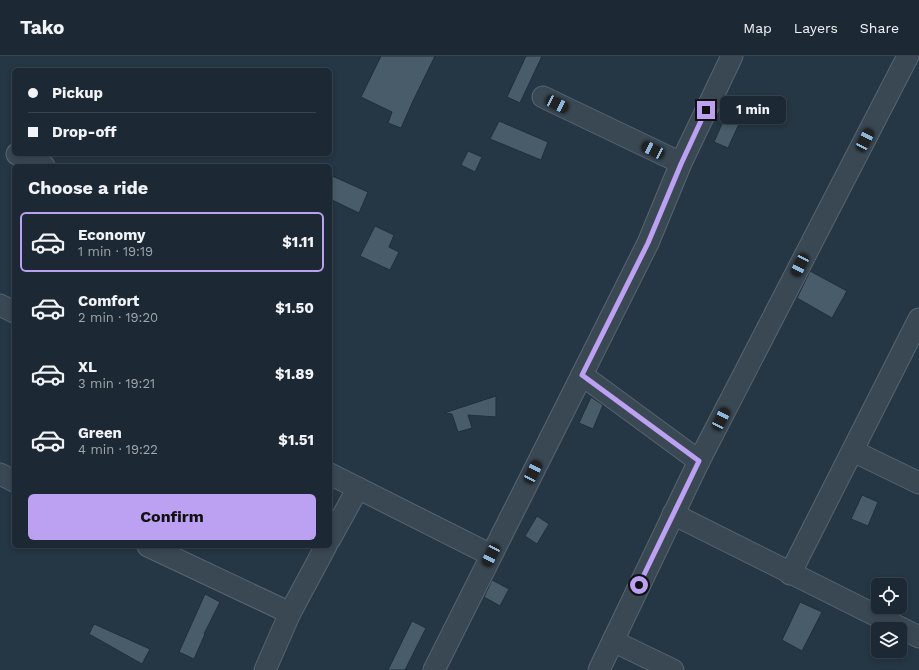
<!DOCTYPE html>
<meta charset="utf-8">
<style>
:root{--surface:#1c2833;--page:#25303b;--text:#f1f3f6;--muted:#a0a6ac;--line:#3a444e;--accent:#bca0f2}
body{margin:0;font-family:"Work Sans",sans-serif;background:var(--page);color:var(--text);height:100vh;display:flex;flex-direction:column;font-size:15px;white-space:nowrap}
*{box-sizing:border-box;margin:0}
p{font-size:13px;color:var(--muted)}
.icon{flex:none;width:22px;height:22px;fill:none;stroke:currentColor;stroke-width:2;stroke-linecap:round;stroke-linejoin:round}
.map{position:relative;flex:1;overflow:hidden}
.drawer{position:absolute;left:12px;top:108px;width:320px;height:384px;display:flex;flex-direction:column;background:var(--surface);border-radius:6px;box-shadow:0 2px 6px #0003,0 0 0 1px var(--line)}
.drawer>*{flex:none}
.hud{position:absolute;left:12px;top:12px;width:320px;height:88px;border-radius:6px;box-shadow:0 2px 6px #0003,0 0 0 1px var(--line);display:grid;align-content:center;height:88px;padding:0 16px;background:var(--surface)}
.controls{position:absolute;left:871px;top:522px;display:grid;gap:8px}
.controls a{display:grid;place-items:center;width:36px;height:36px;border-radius:6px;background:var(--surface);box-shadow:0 2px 6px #0003,0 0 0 1px var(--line);font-size:20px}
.end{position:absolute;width:18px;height:18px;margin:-9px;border:5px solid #bca0f2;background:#111;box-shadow:0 0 0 2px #111}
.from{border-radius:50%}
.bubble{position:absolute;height:28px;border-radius:6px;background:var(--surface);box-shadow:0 2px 6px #0003,0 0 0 1px var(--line);font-size:13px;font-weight:700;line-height:28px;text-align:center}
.car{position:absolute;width:12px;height:24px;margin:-12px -6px;border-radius:5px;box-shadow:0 0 3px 1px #0007;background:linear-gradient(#222 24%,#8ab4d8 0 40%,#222 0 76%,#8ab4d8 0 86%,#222 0)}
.hud b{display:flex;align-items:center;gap:14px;height:38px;font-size:15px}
.hud b+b{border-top:1px solid var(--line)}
.hud i{width:10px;height:10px;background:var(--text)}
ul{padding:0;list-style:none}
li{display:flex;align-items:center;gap:12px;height:60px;margin:0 8px 6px;padding:0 8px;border:2px solid transparent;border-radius:6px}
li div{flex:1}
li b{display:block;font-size:15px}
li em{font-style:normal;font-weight:700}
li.selected{border-color:var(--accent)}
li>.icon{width:36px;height:36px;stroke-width:1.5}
h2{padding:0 16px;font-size:18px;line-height:48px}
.action{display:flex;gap:8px;margin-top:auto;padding:8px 16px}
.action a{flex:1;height:46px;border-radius:6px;background:var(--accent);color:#111;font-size:16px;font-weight:700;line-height:46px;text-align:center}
header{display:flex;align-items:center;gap:24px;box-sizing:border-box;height:56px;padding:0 20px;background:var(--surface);border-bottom:1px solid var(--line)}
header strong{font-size:19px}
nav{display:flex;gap:22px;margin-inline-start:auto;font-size:14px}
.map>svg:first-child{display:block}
.building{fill:#495c6a;stroke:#202f3b}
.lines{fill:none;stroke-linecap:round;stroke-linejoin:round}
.minor-casing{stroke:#586571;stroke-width:23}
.minor{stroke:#3a4854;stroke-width:21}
.route{stroke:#bca0f2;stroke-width:5}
</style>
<header>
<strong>Tako</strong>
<nav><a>Map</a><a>Layers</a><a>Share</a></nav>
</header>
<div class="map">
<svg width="919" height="614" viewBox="0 0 919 614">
<rect width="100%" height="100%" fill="#253644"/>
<g class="building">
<polygon points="381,0 435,0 413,45 401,72 388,67 392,56 361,41"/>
<polygon points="526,0 542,0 520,47 507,41"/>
<polygon points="725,61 739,68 728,92 714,86"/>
<polygon points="499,65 548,86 541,104 490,83"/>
<polygon points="468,95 482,101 475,116 461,109"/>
<polygon points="330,119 368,136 359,157 330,143"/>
<polygon points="375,170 394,179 389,191 399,196 390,214 360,200"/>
<polygon points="810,215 847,235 832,262 797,242"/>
<polygon points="496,340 496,361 468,359 472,372 458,376 452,358 444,357"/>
<polygon points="591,341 603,349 593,373 579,367"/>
<polygon points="862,439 878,446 868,470 851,463"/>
<polygon points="537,460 549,468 537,488 525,480"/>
<polygon points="492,524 509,533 500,550 484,541"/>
<polygon points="205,538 220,546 204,578 205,578 194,603 179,596"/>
<polygon points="800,546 822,556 802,595 782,584"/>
<polygon points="412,565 426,572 405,614 388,614"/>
<polygon points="94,568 150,593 142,608 89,578"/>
</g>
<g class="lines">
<g class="minor-casing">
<g id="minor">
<polyline points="543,41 681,107"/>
<polyline points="17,98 44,110"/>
<polyline points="0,249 14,256"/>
<polyline points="582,319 699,405"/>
<polyline points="853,395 919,427"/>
<polyline points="0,418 14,425"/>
<polyline points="330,418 491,499"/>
<polyline points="673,458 919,581"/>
<polyline points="330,483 358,432"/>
<polyline points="148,490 290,557"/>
<polyline points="790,518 919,263"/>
<polyline points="613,585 673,614"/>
<polyline points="265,614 290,557 326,490"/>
<polyline points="434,614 648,187 681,107 732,0"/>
<polyline points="599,614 699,405 908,0"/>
</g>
</g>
<use href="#minor" class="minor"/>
</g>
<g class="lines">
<polyline class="route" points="639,529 699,405 582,319 648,187 681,108 706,54"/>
</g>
</svg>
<div class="controls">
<a><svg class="icon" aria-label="locate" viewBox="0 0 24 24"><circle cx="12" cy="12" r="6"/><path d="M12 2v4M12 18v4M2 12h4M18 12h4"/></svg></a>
<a><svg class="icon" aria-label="layers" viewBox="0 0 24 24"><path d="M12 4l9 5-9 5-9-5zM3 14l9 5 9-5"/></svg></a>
</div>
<i class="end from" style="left:639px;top:529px"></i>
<i class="end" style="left:706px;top:54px"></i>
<div class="bubble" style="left:720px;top:40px;width:66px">1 min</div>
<i class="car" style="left:557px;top:48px;rotate:116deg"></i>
<i class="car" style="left:865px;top:84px;rotate:27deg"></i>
<i class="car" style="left:653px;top:94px;rotate:296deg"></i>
<i class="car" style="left:800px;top:209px;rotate:207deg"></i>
<i class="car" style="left:721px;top:363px;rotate:27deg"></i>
<i class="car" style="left:533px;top:416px;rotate:27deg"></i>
<i class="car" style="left:491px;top:499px;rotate:207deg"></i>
<div class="hud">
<b><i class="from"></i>Pickup</b>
<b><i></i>Drop-off</b>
</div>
<section class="drawer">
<h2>Choose a ride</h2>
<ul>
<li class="selected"><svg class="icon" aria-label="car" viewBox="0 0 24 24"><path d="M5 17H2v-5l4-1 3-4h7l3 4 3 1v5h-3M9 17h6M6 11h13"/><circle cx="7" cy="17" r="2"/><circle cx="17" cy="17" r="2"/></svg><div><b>Economy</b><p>1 min · 19:19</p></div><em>$1.11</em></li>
<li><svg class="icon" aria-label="car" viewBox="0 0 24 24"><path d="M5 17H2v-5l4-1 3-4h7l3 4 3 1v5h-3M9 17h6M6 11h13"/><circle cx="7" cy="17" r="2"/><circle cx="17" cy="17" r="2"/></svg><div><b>Comfort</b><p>2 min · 19:20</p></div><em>$1.50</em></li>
<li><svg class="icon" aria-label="car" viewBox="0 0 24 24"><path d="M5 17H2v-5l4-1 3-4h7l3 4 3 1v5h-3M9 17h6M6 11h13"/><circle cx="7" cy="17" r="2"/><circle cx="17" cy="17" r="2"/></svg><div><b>XL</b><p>3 min · 19:21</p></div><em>$1.89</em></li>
<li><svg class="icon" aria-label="car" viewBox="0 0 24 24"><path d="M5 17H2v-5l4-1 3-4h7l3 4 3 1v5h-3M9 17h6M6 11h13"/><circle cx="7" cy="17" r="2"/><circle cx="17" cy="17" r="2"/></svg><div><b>Green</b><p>4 min · 19:22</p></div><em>$1.51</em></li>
</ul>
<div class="action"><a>Confirm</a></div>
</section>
</div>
